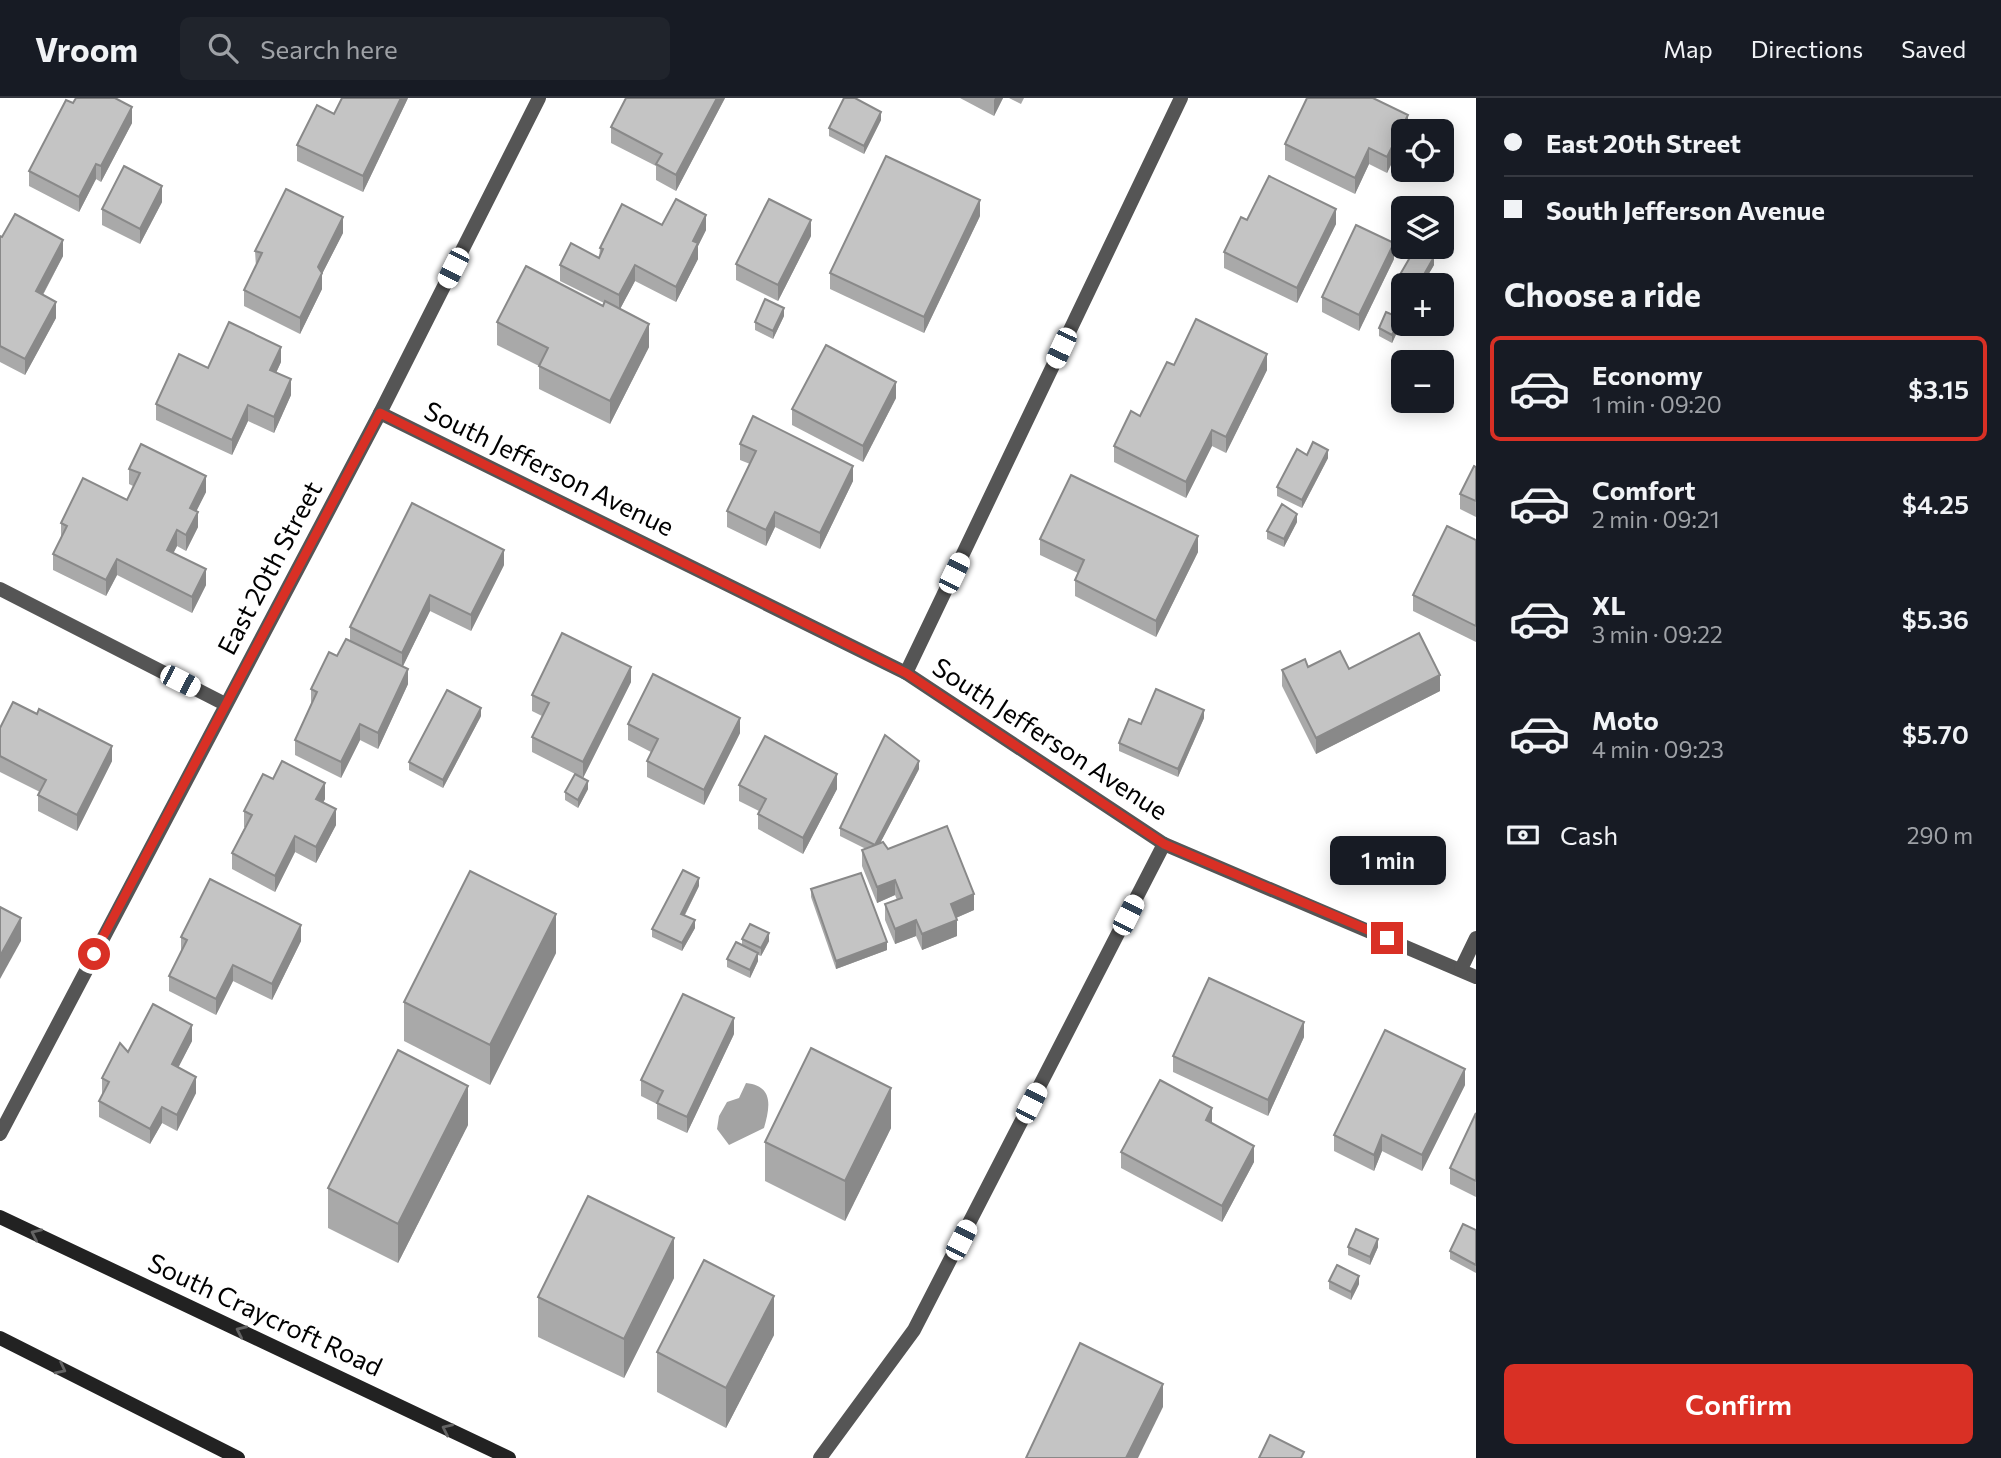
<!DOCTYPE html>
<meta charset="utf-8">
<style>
:root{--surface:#171b24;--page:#20242c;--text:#f1f3f6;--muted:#9ea1a6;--line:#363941;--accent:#d93025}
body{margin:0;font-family:Commissioner,sans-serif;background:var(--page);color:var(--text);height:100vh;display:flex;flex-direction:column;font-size:26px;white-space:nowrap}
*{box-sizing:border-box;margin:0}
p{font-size:23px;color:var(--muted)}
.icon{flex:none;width:38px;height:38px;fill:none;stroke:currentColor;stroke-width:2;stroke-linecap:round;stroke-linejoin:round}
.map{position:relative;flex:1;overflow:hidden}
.drawer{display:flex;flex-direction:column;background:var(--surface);width:525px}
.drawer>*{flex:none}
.banner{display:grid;align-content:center;height:154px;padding:0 28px;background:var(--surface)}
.fabs{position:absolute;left:1391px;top:21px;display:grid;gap:14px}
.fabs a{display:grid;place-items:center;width:63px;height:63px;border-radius:10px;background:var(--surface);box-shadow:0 4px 18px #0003;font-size:35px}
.end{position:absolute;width:32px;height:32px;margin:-16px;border:9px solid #d93025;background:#fff;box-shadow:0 0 0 4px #fff}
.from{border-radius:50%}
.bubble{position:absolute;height:49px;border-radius:10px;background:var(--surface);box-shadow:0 4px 18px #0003;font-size:23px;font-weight:600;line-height:49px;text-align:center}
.car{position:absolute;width:21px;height:42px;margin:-21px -10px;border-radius:9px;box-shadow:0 0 5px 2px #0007;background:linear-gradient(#fff 24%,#345 0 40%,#fff 0 76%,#345 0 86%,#fff 0)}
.banner b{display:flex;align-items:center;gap:24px;height:66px;font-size:26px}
.banner b+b{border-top:2px solid var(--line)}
.banner i{width:18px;height:18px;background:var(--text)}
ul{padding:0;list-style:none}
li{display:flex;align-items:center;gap:21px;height:105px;margin:0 14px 10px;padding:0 14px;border:4px solid transparent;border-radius:10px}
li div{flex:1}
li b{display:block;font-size:26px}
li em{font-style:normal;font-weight:600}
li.on{border-color:var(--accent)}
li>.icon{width:63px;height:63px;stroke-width:1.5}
h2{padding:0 28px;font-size:32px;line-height:84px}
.pay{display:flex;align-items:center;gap:18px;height:77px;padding:0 28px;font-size:26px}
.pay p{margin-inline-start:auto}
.button{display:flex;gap:14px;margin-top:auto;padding:14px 28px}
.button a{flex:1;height:80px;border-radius:10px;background:var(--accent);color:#fff;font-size:28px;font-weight:600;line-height:80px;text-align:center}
header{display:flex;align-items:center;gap:42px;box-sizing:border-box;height:98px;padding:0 35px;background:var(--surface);border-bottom:2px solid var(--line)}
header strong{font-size:33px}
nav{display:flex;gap:38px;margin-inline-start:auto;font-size:24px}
.search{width:490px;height:63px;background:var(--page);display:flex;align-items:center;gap:18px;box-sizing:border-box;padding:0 24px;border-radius:10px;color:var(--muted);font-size:26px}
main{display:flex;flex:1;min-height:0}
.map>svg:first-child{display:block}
.water{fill:#a3a3a3}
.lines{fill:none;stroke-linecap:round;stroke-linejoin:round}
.street{stroke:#555;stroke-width:14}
.secondary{stroke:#222;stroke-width:14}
.wall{fill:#a9a9a9}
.shaded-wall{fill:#898989}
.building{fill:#c4c4c4;stroke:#898989;stroke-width:2}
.oneway{stroke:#646464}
.route{stroke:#d93025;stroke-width:9}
.labels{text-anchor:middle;stroke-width:5;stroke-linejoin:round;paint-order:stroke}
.street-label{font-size:26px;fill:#000;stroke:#fff}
</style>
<header>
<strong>Vroom</strong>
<div class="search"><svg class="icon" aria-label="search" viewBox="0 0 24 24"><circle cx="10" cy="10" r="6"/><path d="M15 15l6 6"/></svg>Search here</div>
<nav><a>Map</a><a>Directions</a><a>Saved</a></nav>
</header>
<main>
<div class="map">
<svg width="1476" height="1360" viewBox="0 0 1476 1360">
<rect width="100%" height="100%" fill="#fff"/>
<path class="water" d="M746 985C774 988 770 1009 764 1030L729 1047 717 1031 719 1018 727 1004 739 1000Z"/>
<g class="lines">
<g class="street">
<polyline points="380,315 906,575 1164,746 1476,879"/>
<polyline points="0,491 225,606"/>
<polyline points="906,575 1181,0"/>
<polyline points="1461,871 1476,840"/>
<polyline points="0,1036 380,315 539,0"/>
<polyline points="820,1360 914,1232 1164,746"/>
</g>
<g class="secondary">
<polyline points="0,1119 509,1360"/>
<polyline points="0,1240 238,1360"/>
</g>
</g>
<g class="wall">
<polygon points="408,0 363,94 297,63 297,47 334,16"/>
<polygon points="725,0 676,93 656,82 656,68 611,45 611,29"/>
<polygon points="960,0 1003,0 994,18"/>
<polygon points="1009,0 1024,0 1021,6"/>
<polygon points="73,5 132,25 101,84 96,81 79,114 29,88 29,73"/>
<polygon points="881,22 864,56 829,38 829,30"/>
<polygon points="1408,32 1404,33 1387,75 1369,66 1355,96 1285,62 1285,46"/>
<polygon points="162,104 140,146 102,127 102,111"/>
<polygon points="980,118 924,235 830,191 830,175"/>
<polygon points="1247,122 1336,126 1297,205 1224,170 1224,154"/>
<polygon points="662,127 706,132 698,148 698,161 676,204 635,183 620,211 649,249 610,326 539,291 539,268 497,247 497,224 603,208 604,205 560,183 560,167 599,160 600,150"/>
<polygon points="343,135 322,176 322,191 300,236 244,208 244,192 256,169 255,153"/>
<polygon points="0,138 63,158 43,197 56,220 25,277 0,264"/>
<polygon points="811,138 778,203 736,182 736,166"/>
<polygon points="1394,161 1359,233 1322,214 1322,199"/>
<polygon points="1434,167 1422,187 1404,187 1404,191 1398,188 1398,180"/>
<polygon points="784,218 773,241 755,232 755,224"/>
<polygon points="1400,228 1392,245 1379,238 1379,230"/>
<polygon points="281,264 276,275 291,297 274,335 248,323 232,357 156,322 156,306"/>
<polygon points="1174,267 1267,272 1226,355 1212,348 1186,400 1114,364 1114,348 1140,318"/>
<polygon points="896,300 863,364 792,327 792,311"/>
<polygon points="740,346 853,383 820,451 775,429 766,448 727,429 727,413 750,366 740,362"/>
<polygon points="1307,357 1328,360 1302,410 1277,398 1277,389"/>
<polygon points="1476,369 1476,419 1460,411 1460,396"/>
<polygon points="129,371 206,394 196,413 198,429 186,453 177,448 173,455 206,487 192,515 117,477 106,498 53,472 53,456 61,441 61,425 127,402 133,388 129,386"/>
<polygon points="1297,424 1284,449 1267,441 1267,433"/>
<polygon points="1040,441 1198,454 1156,539 1075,498 1075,482 1078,475 1040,457"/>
<polygon points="1476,442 1476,544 1413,513 1413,497"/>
<polygon points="504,467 471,533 430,513 403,568 408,586 378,651 360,642 341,680 295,657 295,642 311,607 311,591 337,558 350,543 350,529"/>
<polygon points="1308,569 1349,571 1440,593 1316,656 1282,588 1282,572"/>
<polygon points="631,584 583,680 532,654 532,639 542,618 532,613 532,597"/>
<polygon points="37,616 112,663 77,733 38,713 38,697 40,694 0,674 0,630"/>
<polygon points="481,618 443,690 409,672 409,664"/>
<polygon points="1204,620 1178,679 1119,653 1119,645 1141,626"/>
<polygon points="628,626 740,635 704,707 647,679 647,663 651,654 628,642"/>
<polygon points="919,671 880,745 974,812 956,820 957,838 922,852 916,838 895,846 885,822 885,806 897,802 895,797 877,805 862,768 862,752 866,751 840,738 840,730"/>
<polygon points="273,681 325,701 323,705 336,727 316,765 295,754 275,794 232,771 232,755 245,729 244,729 244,713"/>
<polygon points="739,687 837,691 803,756 758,731 758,716 759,713 739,703"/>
<polygon points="588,691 578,710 565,702 565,694"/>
<polygon points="699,788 685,817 695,830 682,853 652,839 652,831"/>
<polygon points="811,791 887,852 836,871 811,799"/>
<polygon points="181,839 301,843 272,902 233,883 216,917 169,893 169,878 181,854"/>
<polygon points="742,841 769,843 761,858 758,857 758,863 750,880 727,869 727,861 742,847"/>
<polygon points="556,855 490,987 404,943 404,904"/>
<polygon points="734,936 687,1035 657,1021 657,1006 641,998 641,982"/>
<polygon points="1304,939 1268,1018 1173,974 1173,958"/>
<polygon points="192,943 178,969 196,995 177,1033 162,1025 150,1046 99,1019 99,1003 103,996 102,996 102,980 128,954"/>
<polygon points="1465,987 1422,1073 1382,1053 1374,1073 1334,1053 1334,1037"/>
<polygon points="1476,1015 1476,1099 1450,1086 1450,1070"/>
<polygon points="1212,1025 1254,1064 1222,1124 1121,1070 1121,1054"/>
<polygon points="468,1027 398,1165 328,1130 328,1090"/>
<polygon points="891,1030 845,1123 765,1083 765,1044"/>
<polygon points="1476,1132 1476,1175 1450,1161 1450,1153"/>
<polygon points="1348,1149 1378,1149 1370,1167 1348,1157"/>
<polygon points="674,1180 624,1280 538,1239 538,1199"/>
<polygon points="1329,1183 1359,1186 1351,1202 1329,1191"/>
<polygon points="774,1237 726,1330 657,1294 657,1254"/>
</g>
<g class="shaded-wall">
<polygon points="401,0 408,0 363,94 363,78"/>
<polygon points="717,0 725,0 676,93 676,77"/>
<polygon points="995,0 1003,0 994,18 994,2"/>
<polygon points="132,9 132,25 101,84 101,68"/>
<polygon points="881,14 881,22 864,56 864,48"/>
<polygon points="1408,17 1408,32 1404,33 1404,41 1387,75 1387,59"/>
<polygon points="1369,50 1369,66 1355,96 1355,80"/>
<polygon points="96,66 96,81 79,114 79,99"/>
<polygon points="162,88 162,104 140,146 140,131"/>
<polygon points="980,102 980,118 924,235 924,219"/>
<polygon points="1336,111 1336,126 1297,205 1297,190"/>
<polygon points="706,117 706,132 698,148 698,161 676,204 676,189 693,143"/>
<polygon points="343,119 343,135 322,176 322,191 300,236 300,220 318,169"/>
<polygon points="811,122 811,138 778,203 778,187"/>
<polygon points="63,142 63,158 36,209 36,193"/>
<polygon points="1394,145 1394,161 1359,233 1359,217"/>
<polygon points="1434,159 1434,167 1422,187 1418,187"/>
<polygon points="635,167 635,183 619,213 619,197"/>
<polygon points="56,204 56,220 25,277 25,261"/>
<polygon points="784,210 784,218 773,241 773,233"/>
<polygon points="1400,220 1400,228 1392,245 1392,237"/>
<polygon points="649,226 649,249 610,326 610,303"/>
<polygon points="281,249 281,264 270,288 270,272"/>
<polygon points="1267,256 1267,272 1226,355 1226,339"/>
<polygon points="291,281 291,297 274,335 274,319"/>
<polygon points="896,284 896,300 863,364 863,348"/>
<polygon points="248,307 248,323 232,357 232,342"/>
<polygon points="1212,332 1212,348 1186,400 1186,384"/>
<polygon points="1328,352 1328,360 1302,410 1302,402"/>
<polygon points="853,368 853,383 820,451 820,435"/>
<polygon points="206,378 206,394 190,426 190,410"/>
<polygon points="198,414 198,429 186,453 186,437"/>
<polygon points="775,414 775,429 766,448 766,432"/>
<polygon points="1297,416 1297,424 1284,449 1284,441"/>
<polygon points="177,432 177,448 167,468 167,452"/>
<polygon points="1198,438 1198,454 1156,539 1156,523"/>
<polygon points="504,452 504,467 471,533 471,517"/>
<polygon points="117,461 117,477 106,498 106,482"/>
<polygon points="206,471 206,487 192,515 192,499"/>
<polygon points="430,497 430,513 402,570 402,555"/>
<polygon points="631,569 631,584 583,680 583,664"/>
<polygon points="408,571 408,586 378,651 378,635"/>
<polygon points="1440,577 1440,593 1316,656 1316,640"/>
<polygon points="481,610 481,618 443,690 443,682"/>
<polygon points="1204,612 1204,620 1178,679 1178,671"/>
<polygon points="740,620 740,635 704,707 704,692"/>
<polygon points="360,626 360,642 341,680 341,664"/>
<polygon points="112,648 112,663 77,733 77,717"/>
<polygon points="919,663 919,671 875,755 875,747"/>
<polygon points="837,676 837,691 803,756 803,740"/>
<polygon points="588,683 588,691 578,710 578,702"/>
<polygon points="325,685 325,701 316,717 316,701"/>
<polygon points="336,711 336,727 316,765 316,749"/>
<polygon points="295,738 295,754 275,794 275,778"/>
<polygon points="699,780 699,788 681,824 681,816"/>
<polygon points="895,782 895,797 877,805 877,789"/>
<polygon points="974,796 974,812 951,822 951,806"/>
<polygon points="556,816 556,855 490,987 490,947"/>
<polygon points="21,820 21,843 0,881 0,858"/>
<polygon points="695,822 695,830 682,853 682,845"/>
<polygon points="916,822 916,838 895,846 895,831"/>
<polygon points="957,822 957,838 922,852 922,836"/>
<polygon points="301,827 301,843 272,902 272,886"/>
<polygon points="769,835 769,843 761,858 761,850"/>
<polygon points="887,844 887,852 836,871 836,863"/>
<polygon points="758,855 758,863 750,880 750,872"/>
<polygon points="233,867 233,883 216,917 216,901"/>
<polygon points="734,920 734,936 687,1035 687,1019"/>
<polygon points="1304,924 1304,939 1268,1018 1268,1002"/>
<polygon points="192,927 192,943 172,982 172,966"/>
<polygon points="1465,971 1465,987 1422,1073 1422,1057"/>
<polygon points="196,979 196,995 177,1033 177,1017"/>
<polygon points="468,988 468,1027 398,1165 398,1126"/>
<polygon points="891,990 891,1030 845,1123 845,1083"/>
<polygon points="162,1009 162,1025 150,1046 150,1031"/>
<polygon points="1212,1010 1212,1026 1206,1022"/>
<polygon points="1382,1037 1382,1053 1374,1073 1374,1057"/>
<polygon points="1254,1048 1254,1064 1222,1124 1222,1108"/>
<polygon points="674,1140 674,1180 624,1280 624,1241"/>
<polygon points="1378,1141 1378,1149 1370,1167 1370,1159"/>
<polygon points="1359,1178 1359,1186 1351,1202 1351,1194"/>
<polygon points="774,1198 774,1237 726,1330 726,1290"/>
<polygon points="1163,1286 1163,1309 1138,1360 1126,1360"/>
</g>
<g class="building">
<polygon points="76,0 115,0 132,9 101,68 96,66 79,99 29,73 66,2 73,5"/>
<polygon points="342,0 401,0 363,78 297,47 317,7 334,16"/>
<polygon points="626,0 717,0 676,77 656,66 662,56 611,29"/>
<polygon points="844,0 855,0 881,14 864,48 829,30"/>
<polygon points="1307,0 1373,0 1408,17 1387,59 1369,50 1355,80 1285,46"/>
<polygon points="886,58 980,102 924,219 830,175"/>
<polygon points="124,68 162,88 140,131 102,111"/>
<polygon points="1269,78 1336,111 1297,190 1224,154 1241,119 1247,122"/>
<polygon points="286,91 343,119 318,169 322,175 300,220 244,192 262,155 255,153"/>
<polygon points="676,101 706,117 693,143 698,145 676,189 635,167 619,197 560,167 571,145 599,160 603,151 600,150 622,106 662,127"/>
<polygon points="769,101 811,122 778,187 736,166"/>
<polygon points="15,116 63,142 36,193 56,204 25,261 0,248 0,138 2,139"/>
<polygon points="1356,127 1394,145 1359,217 1322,199"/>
<polygon points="1416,149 1434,159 1418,187 1411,187 1398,180"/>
<polygon points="526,168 603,208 605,203 649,226 610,303 539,268 548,250 497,224"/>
<polygon points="765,201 784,210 773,233 755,224"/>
<polygon points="1386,214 1400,220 1392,237 1379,230"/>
<polygon points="1196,221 1267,256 1226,339 1212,332 1186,384 1114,348 1131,313 1140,318 1167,264 1174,267"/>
<polygon points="229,224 281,249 270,272 291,281 274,319 248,307 232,342 156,306 179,256 208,270"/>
<polygon points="826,247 896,284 863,348 792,311"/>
<polygon points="753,318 853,368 820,435 775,414 766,432 727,413 756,353 740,346"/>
<polygon points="1313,344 1328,352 1302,402 1277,389 1297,351 1307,357"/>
<polygon points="141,346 206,378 190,410 198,414 186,437 177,432 167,452 206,471 192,499 117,461 106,482 53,456 67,428 61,425 83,380 127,402 140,375 129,371"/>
<polygon points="1474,368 1476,369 1476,403 1460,396"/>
<polygon points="1071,377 1198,438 1156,523 1075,482 1084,462 1040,441"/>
<polygon points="412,405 504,452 471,517 430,497 402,555 350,529"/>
<polygon points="1282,406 1297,416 1284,441 1267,433"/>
<polygon points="1447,428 1476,442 1476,528 1413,497"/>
<polygon points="562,535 631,569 583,664 532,639 549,605 532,597"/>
<polygon points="1419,535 1440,577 1316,640 1282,572 1305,561 1308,569 1340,553 1349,571"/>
<polygon points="346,541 408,571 378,635 360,626 341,664 295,642 317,594 311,591 329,554 337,558"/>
<polygon points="653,576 740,620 704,692 647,663 658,641 628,626"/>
<polygon points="1156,591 1204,612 1178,671 1119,645 1129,621 1141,626"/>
<polygon points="447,592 481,610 443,682 409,664"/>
<polygon points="13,604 37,616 39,611 112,648 77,717 38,697 46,682 0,658 0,630"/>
<polygon points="885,637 919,663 875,747 840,730"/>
<polygon points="765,638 837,676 803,740 758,716 766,701 739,687"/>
<polygon points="282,663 325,685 316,701 336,711 316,749 295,738 275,778 232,755 252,717 244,713 263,676 273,681"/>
<polygon points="575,676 588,683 578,702 565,694"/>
<polygon points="947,728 974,796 951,806 957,822 922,836 916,822 895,831 885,806 902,800 895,782 877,789 862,752 883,744 888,751"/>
<polygon points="683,772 699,780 681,816 695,822 682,845 652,831"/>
<polygon points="470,773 556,816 490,947 404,904"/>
<polygon points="861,775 887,844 836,863 811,791"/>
<polygon points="210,781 301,827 272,886 233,867 216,901 169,878 187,842 181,839"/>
<polygon points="0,809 21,820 0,858"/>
<polygon points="750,826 769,835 761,850 742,841"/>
<polygon points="736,844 758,855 750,872 727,861"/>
<polygon points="1209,880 1304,924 1268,1002 1173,958"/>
<polygon points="683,896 734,920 687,1019 657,1005 663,993 641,982"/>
<polygon points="153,906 192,927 172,966 196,979 177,1017 162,1009 150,1031 99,1003 109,984 102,980 120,945 128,954"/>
<polygon points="1385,932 1465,971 1422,1057 1382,1037 1374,1057 1334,1037"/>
<polygon points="811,950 891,990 845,1083 765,1044"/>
<polygon points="398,952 468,988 398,1126 328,1090"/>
<polygon points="1160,982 1212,1010 1206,1022 1254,1048 1222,1108 1121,1054"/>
<polygon points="1476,1015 1476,1083 1450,1070"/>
<polygon points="588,1098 674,1140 624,1241 538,1199"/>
<polygon points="1463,1126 1476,1132 1476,1167 1450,1153"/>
<polygon points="1356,1131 1378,1141 1370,1159 1348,1149"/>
<polygon points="704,1162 774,1198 726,1290 657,1254"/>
<polygon points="1337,1167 1359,1178 1351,1194 1329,1183"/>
<polygon points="1080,1245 1163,1286 1126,1360 1026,1360"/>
<polygon points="1270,1337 1304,1354 1301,1360 1259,1360"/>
</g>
<defs><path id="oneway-chevron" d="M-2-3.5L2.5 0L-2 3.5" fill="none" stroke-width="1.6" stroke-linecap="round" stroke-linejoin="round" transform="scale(1.75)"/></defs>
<g class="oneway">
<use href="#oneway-chevron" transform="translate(36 1136) rotate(-155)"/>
<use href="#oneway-chevron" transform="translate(241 1233) rotate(-155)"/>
<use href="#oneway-chevron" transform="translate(61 1271) rotate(27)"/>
<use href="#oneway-chevron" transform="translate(447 1331) rotate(-155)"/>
</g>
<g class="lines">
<polyline class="route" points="94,856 380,315 906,575 1164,746 1387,840"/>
</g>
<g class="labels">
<g class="street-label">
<text transform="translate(549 371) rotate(26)" y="9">South Jefferson Avenue</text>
<text transform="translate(270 470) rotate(-62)" y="9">East 20th Street</text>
<text transform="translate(1050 641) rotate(33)" y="9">South Jefferson Avenue</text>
<text transform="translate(265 1217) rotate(25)" y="9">South Craycroft Road</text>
</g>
</g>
</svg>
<div class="fabs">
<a><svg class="icon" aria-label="locate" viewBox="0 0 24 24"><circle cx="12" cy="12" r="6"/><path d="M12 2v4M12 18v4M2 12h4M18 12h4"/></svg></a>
<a><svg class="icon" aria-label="layers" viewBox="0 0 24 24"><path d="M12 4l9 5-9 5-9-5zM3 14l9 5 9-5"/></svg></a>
<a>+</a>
<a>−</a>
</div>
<i class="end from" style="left:94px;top:856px"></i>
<i class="end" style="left:1387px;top:840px"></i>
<div class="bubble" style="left:1330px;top:738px;width:116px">1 min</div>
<i class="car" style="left:453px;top:170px;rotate:207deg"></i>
<i class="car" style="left:1061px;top:250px;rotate:205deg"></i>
<i class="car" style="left:954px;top:475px;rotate:26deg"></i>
<i class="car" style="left:180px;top:583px;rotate:117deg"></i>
<i class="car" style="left:1128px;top:817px;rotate:27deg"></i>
<i class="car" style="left:1031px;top:1005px;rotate:27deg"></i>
<i class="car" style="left:961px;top:1142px;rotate:27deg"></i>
</div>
<section class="drawer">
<div class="banner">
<b><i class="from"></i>East 20th Street</b>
<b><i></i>South Jefferson Avenue</b>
</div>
<h2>Choose a ride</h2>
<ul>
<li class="on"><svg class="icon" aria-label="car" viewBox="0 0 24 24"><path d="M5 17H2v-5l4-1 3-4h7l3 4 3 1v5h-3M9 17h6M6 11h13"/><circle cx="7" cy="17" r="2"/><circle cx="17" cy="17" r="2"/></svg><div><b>Economy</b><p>1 min · 09:20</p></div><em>$3.15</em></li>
<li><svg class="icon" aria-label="car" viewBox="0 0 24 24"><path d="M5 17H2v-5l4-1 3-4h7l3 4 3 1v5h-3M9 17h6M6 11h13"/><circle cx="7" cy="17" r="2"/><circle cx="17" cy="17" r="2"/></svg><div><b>Comfort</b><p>2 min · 09:21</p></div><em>$4.25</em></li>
<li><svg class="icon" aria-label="car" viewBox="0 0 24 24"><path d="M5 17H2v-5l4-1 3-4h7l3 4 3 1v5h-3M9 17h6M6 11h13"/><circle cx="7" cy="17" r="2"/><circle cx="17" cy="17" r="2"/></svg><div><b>XL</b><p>3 min · 09:22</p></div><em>$5.36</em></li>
<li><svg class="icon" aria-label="car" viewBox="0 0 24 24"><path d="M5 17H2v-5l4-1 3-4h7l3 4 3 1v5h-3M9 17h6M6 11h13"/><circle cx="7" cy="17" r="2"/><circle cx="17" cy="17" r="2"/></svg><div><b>Moto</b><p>4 min · 09:23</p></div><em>$5.70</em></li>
</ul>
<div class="pay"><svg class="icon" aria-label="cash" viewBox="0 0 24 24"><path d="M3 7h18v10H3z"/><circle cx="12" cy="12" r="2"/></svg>Cash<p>290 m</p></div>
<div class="button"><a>Confirm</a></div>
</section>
</main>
